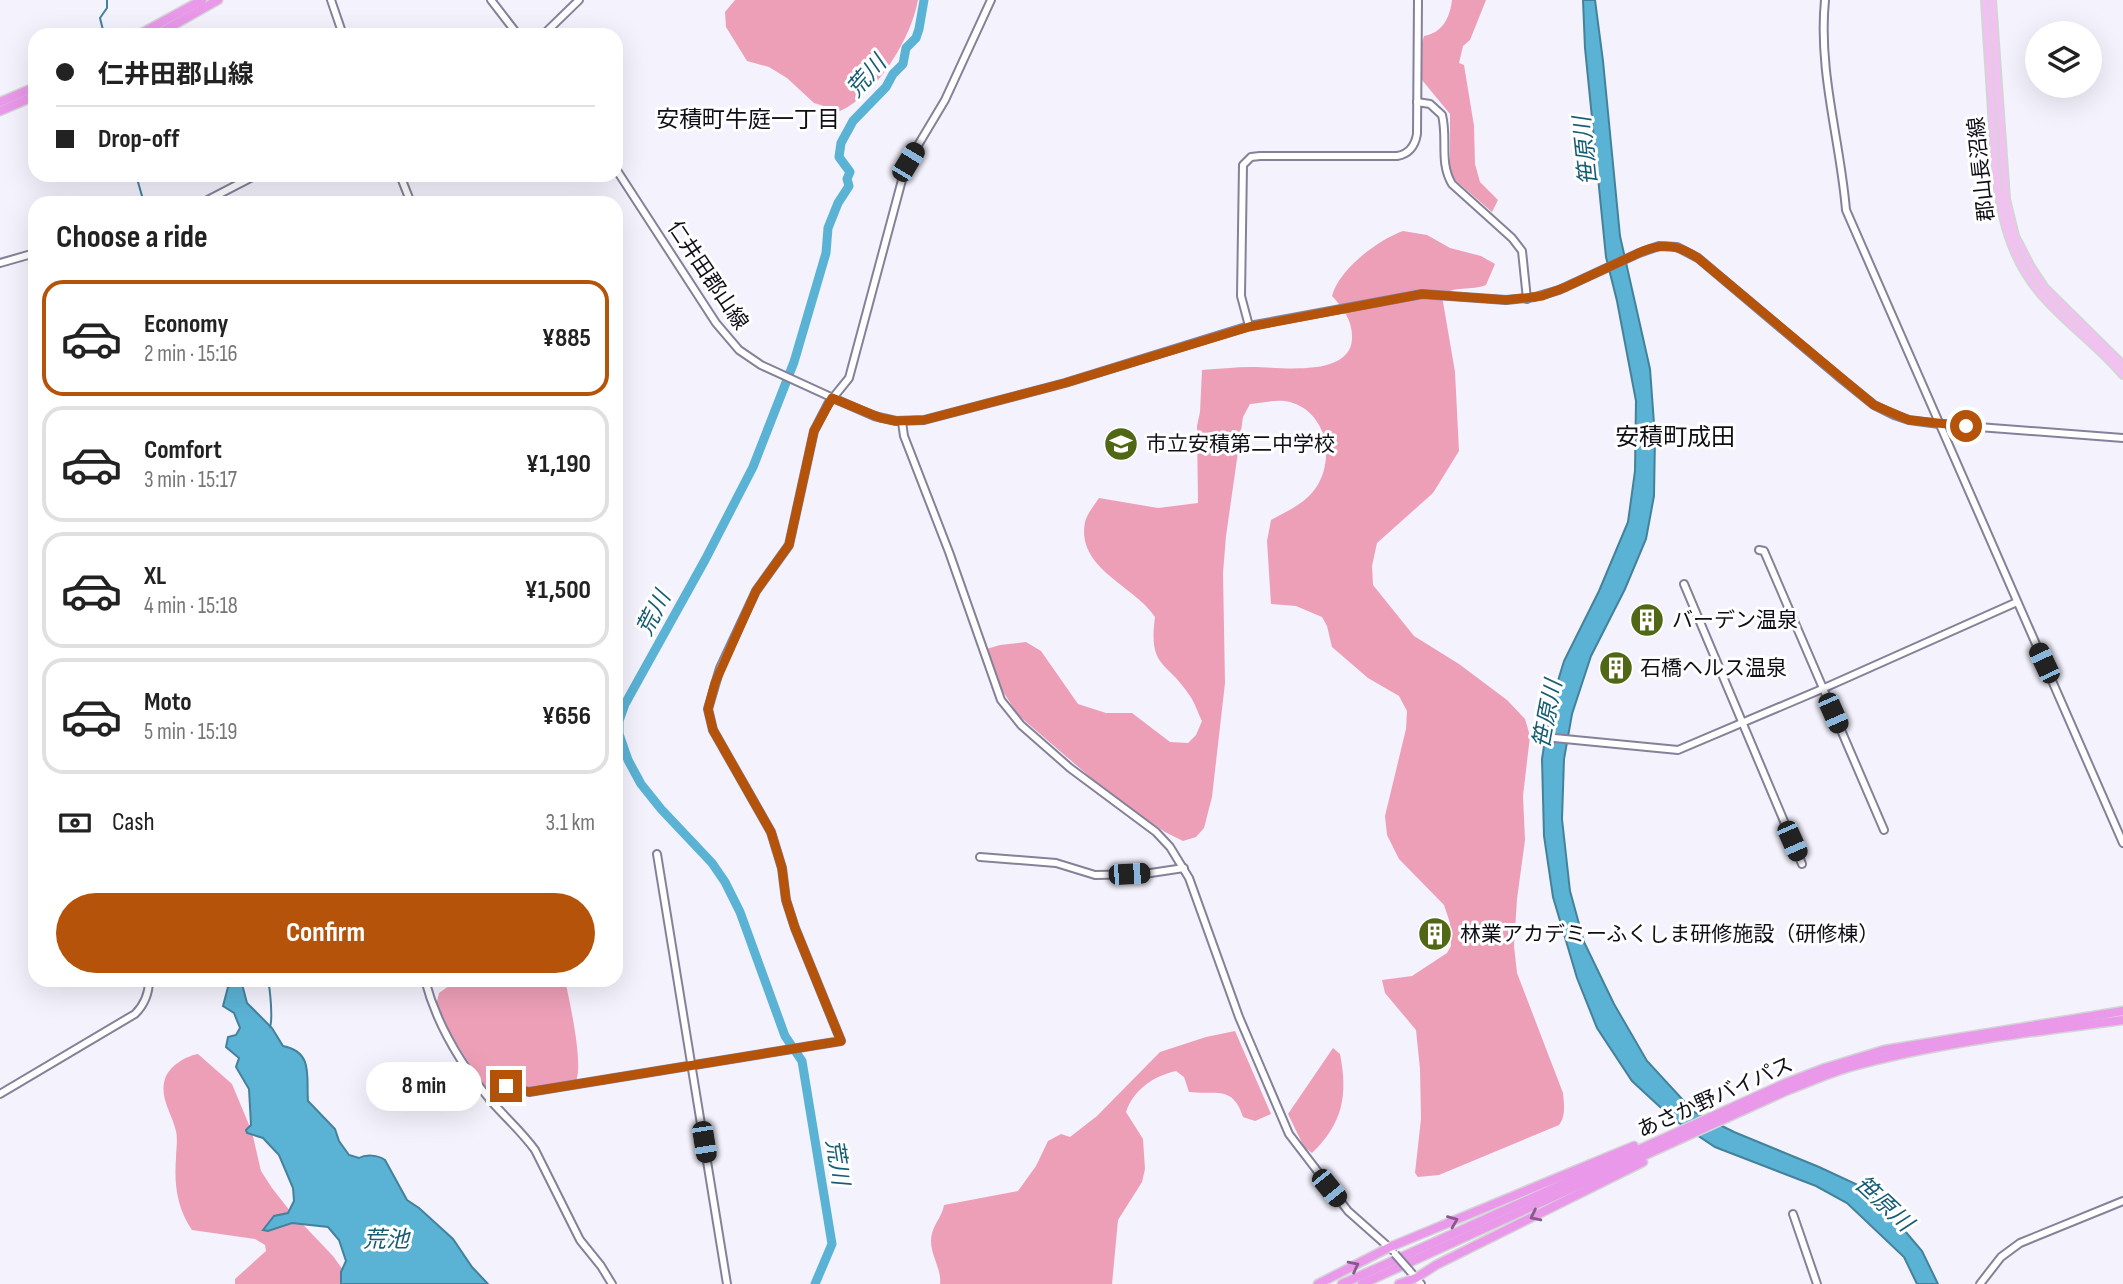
<!DOCTYPE html>
<meta charset="utf-8">
<style>
:root{--surface:#fff;--page:#f6f6f6;--text:#222;--muted:#767676;--line:#e0e0e0;--accent:#b45309}
body{margin:0;font-family:"Sofia Sans Condensed","Noto Sans JP",sans-serif;background:var(--page);color:var(--text);height:100vh;display:flex;flex-direction:column;font-size:26px;white-space:nowrap}
*{box-sizing:border-box;margin:0}
p{font-size:23px;color:var(--muted)}
.icon{flex:none;width:38px;height:38px;fill:none;stroke:currentColor;stroke-width:2;stroke-linecap:round;stroke-linejoin:round}
.map{position:relative;flex:1;overflow:hidden}
.sheet{position:absolute;left:28px;top:196px;width:595px;height:791px;display:flex;flex-direction:column;background:var(--surface);border-radius:21px;box-shadow:0 7px 28px #0002}
.sheet>*{flex:none}
.hud{position:absolute;left:28px;top:28px;width:595px;height:154px;border-radius:21px;box-shadow:0 7px 28px #0002;display:grid;align-content:center;height:154px;padding:0 28px;background:var(--surface)}
.tools{position:absolute;left:2025px;top:21px;display:grid;gap:14px}
.tools a{display:grid;place-items:center;width:77px;height:77px;border-radius:50%;background:var(--surface);box-shadow:0 7px 28px #0002;font-size:35px}
.end{position:absolute;width:32px;height:32px;margin:-16px;border:9px solid #b45309;background:#fff;box-shadow:0 0 0 4px #fff}
.from{border-radius:50%}
.bubble{position:absolute;height:49px;border-radius:24px;background:var(--surface);box-shadow:0 7px 28px #0002;font-size:23px;font-weight:700;line-height:49px;text-align:center}
.car{position:absolute;width:21px;height:42px;margin:-21px -10px;border-radius:9px;box-shadow:0 0 5px 2px #0007;background:linear-gradient(#222 24%,#8ab4d8 0 40%,#222 0 76%,#8ab4d8 0 86%,#222 0)}
.hud b{display:flex;align-items:center;gap:24px;height:66px;font-size:26px}
.hud b+b{border-top:2px solid var(--line)}
.hud i{width:18px;height:18px;background:var(--text)}
ul{padding:0;list-style:none}
li{display:flex;align-items:center;gap:21px;height:116px;margin:0 14px 10px;padding:0 14px;border:4px solid var(--line);border-radius:21px}
li div{flex:1}
li b{display:block;font-size:26px}
li em{font-style:normal;font-weight:700}
li.on{border-color:var(--accent)}
li>.icon{width:63px;height:63px;stroke-width:1.5}
h2{padding:0 28px;font-size:32px;line-height:84px}
.pay{display:flex;align-items:center;gap:18px;height:77px;padding:0 28px;font-size:26px}
.pay p{margin-inline-start:auto}
.primary-button{display:flex;gap:14px;margin-top:auto;padding:14px 28px}
.primary-button a{flex:1;height:80px;border-radius:42px;background:var(--accent);color:#fff;font-size:28px;font-weight:700;line-height:80px;text-align:center}
.map>svg:first-child{display:block}
.forest{fill:#ed9fb7}
.water{fill:#5ab2d4;stroke:#44819b;stroke-width:2}
.lines{fill:none;stroke-linecap:round;stroke-linejoin:round}
.stream{stroke:#44819b;stroke-width:2}
.river{stroke:#5ab2d4;stroke-width:9}
.secondary-casing{stroke:#848199;stroke-width:10}
.primary-casing{stroke:#d4d4d5;stroke-width:10}
.highway-casing{stroke:#d4d4d5;stroke-width:11}
.secondary{stroke:#fff;stroke-width:6}
.primary{stroke:#f2c1f2;stroke-width:6}
.highway{stroke:#e998ea;stroke-width:8}
.secondary-bridge-casing{stroke:#848199;stroke-width:10;stroke-linecap:butt}
.secondary-bridge{stroke:#fff;stroke-width:6}
.oneway{stroke:#875a8b}
.route{stroke:#b45309;stroke-width:9}
.labels{text-anchor:middle;stroke-width:6;stroke-linejoin:round;paint-order:stroke}
.street-label{font-size:21px;fill:#100e17;stroke:#fff}
.poi-label{font-size:21px;fill:#100e17;stroke:#fff;text-anchor:start}
.water-label{font-size:23px;font-style:italic;fill:#165d74;stroke:#fff}
.neighbourhood-label{font-size:23px;fill:#100e17;stroke:#fff}
.quarter-label{font-size:24px;fill:#100e17;stroke:#fff}
</style>
<div class="map">
<svg width="2123" height="1284" viewBox="0 0 2123 1284">
<rect width="100%" height="100%" fill="#f3f2fd"/>
<g class="forest">
<path d="M735 0H918C911 39 877 94 840 111L814 103 787 78 769 67 747 61 726 27 725 12Z"/>
<path d="M1452 0H1486L1470 40 1463 46 1459 63 1464 65 1474 126 1475 164 1480 182 1498 200 1492 212 1454 179 1450 172V114L1422 80 1421 47 1424 36C1442 33 1450 18 1452 0Z"/>
<path d="M1403 231 1427 235 1450 248 1481 256 1495 264 1486 285C1472 291 1453 285 1442 296L1455 372 1459 451 1433 493 1377 543 1372 566 1373 585 1414 636 1459 664 1507 700 1525 719 1530 736 1523 796 1525 840 1517 899 1514 946 1517 973 1563 1093C1564 1104 1566 1116 1559 1125L1439 1175 1418 1177 1415 1173 1421 1119 1420 1069 1416 1030 1385 993 1382 980 1412 976 1447 953 1451 946 1450 923 1444 905 1399 859 1387 835 1385 816 1406 729 1407 711 1399 696 1368 678 1332 647 1327 626 1322 617 1296 606 1271 604 1267 541 1271 520C1287 511 1303 505 1315 489 1335 461 1328 415 1293 403 1280 398 1262 403 1250 404L1243 417 1226 536 1223 573 1225 683 1212 797 1204 828 1196 837 1183 841 1165 832 1111 795 1018 715 984 662 983 650 1000 645 1026 642 1041 651 1078 704 1106 713H1132L1170 742 1188 743 1196 735 1202 721C1198 713 1195 703 1190 696 1167 660 1148 669 1155 617 1134 585 1076 569 1085 522 1087 514 1095 504 1099 498L1158 508 1198 503 1197 426 1200 412 1202 370C1218 369 1235 367 1252 367 1279 367 1350 378 1352 339 1353 321 1343 308 1332 296 1339 269 1378 240 1403 231Z"/>
<path d="M457 980H565C569 998 585 1070 575 1082 567 1091 550 1091 539 1093 524 1096 510 1098 495 1097L479 1079 435 1009 439 993Z"/>
<path d="M1235 1031 1271 1114 1255 1121 1243 1117C1233 1085 1217 1095 1189 1092L1184 1077 1176 1071C1154 1076 1134 1089 1126 1112L1143 1139 1145 1169 1142 1182 1118 1220 1112 1284H940C942 1270 931 1256 931 1241 931 1226 942 1218 944 1205L1018 1191 1036 1166 1048 1141 1061 1134 1070 1137 1097 1116 1160 1052 1206 1037Z"/>
<path d="M1333 1048 1340 1054C1348 1095 1343 1123 1312 1153L1304 1147 1288 1114Z"/>
<path d="M198 1054 232 1084 252 1132 261 1171 272 1188 290 1211 333 1256 353 1284H235V1279L266 1251 265 1245 255 1239 192 1230C177 1208 174 1185 176 1158 176 1150 178 1140 176 1131 172 1114 159 1097 165 1079 169 1066 186 1056 198 1054Z"/>
</g>
<g class="water">
<polygon points="1583,0 1595,0 1603,61 1620,236 1650,369 1655,437 1654,496 1646,539 1625,589 1591,656 1572,714 1564,759 1562,819 1570,891 1584,942 1614,1004 1647,1061 1694,1112 1734,1132 1819,1167 1858,1185 1888,1211 1922,1251 1938,1284 1917,1284 1904,1257 1847,1203 1816,1186 1715,1147 1673,1119 1632,1081 1597,1028 1577,978 1553,897 1544,836 1542,759 1550,707 1564,661 1599,591 1628,522 1635,471 1636,401 1617,301 1606,257 1585,48"/>
<path d="M238 983 242 984 247 1003 272 1028 283 1046C314 1052 306 1077 308 1101L335 1129 339 1141 349 1155 359 1158C366 1154 378 1155 385 1160L407 1200 419 1208 453 1239 472 1267 488 1284H341V1272L346 1261 339 1240 328 1227 292 1223 268 1231 263 1230 274 1216 288 1213 294 1201 293 1188 279 1155 263 1138 247 1133 246 1130 251 1125 249 1089 236 1067 239 1058 226 1047 228 1037 236 1035 240 1028 234 1013 223 1006 228 987Z"/>
</g>
<g class="lines">
<g class="stream">
<polyline points="103,30 100,18 107,8 107,0"/>
<polyline points="136,175 144,203"/>
<path d="M268 980C270 989 273 1018 270 1027"/>
</g>
<polyline class="river" points="815,1284 832,1244 802,1061 785,1036 740,912 725,882 712,863 661,809 641,784 628,760 619,734 619,721 625,704 705,560 753,467 794,362 826,253 828,228 838,203 849,186 847,179 850,172 839,157 841,143 853,121 886,87 893,74 903,64 906,48 916,38 919,29 924,0"/>
<g class="secondary-casing">
<g id="secondary">
<polyline points="331,0 343,35"/>
<polyline points="491,0 518,35"/>
<path d="M1825 0C1818 72 1840 139 1846 210L2123 843"/>
<polyline points="543,35 579,0"/>
<path d="M1417 102 1430 104 1442 115C1448 139 1439 162 1452 184L1512 238 1522 251 1527 299"/>
<polyline points="616,169 716,323 739,350 761,365 833,398 874,416 896,421 924,420 1065,383 1249,326 1422,294 1506,300 1535,297 1559,290 1639,253 1659,246 1677,247 1698,258 1838,376 1874,405 1894,415 1909,420 1939,424 2123,438"/>
<polyline points="400,175 411,203"/>
<polyline points="202,203 256,175"/>
<polyline points="0,263 35,253"/>
<path d="M1249 326 1241 296 1243 165 1251 157 1260 156H1397C1409 154 1415 146 1417 134L1418 0"/>
<polyline points="902,422 904,436 949,552 1001,700 1021,725 1070,768 1156,832 1170,847 1189,878 1239,1017 1289,1134 1348,1211 1392,1250"/>
<polyline points="1759,550 1764,551 1884,830"/>
<polyline points="1684,584 1802,864"/>
<polyline points="1544,737 1678,750 1822,689 2017,602"/>
<polyline points="657,854 727,1284"/>
<polyline points="980,857 1056,863 1095,875 1144,874 1184,868"/>
<path d="M425 980C437 1026 461 1065 492 1102 506 1118 522 1132 535 1150L580 1240 601 1266 612 1284"/>
<path d="M0 1094 135 1014C145 1004 149 994 149 980"/>
<polyline points="490,1100 504,1086 529,1092 841,1041 795,928 786,900 782,868 771,832 713,730 708,709 720,668 756,591 789,545 814,431 828,404 849,378 902,180 908,162 945,100 991,0"/>
<polyline points="1793,1214 1817,1284"/>
<polyline points="1409,1270 1421,1284"/>
<polyline points="1980,1284 2001,1257 2020,1243 2123,1201"/>
</g>
</g>
<g class="primary-casing">
<g id="primary">
<path d="M1985 0C1987 37 1990 74 1992 112 1996 175 1996 241 2040 293 2065 323 2098 345 2123 375"/>
<polyline points="1992,0 2006,199 2015,236 2031,267 2045,288 2123,365"/>
</g>
</g>
<g class="highway-casing">
<g id="highway">
<polyline points="138,35 202,0"/>
<polyline points="156,35 218,0"/>
<polyline points="0,102 35,87"/>
<polyline points="0,111 35,96"/>
<polyline points="1318,1284 1390,1247 1634,1146"/>
<polyline points="1342,1284 1786,1083 1825,1068 1884,1050 2123,1011"/>
<path d="M1362 1284 1788 1090C1810 1082 1831 1072 1854 1066 1941 1042 2033 1032 2123 1020"/>
<polyline points="1399,1284 1416,1278 1436,1265 1643,1162"/>
</g>
</g>
<use href="#secondary" class="secondary"/>
<use href="#primary" class="primary"/>
<use href="#highway" class="highway"/>
<g class="secondary-bridge-casing">
<polyline id="secondary-bridge" points="1395,1254 1409,1270"/>
</g>
<use href="#secondary-bridge" class="secondary-bridge"/>
</g>
<defs><path id="oneway-chevron" d="M-2-3.5L2.5 0L-2 3.5" fill="none" stroke-width="1.6" stroke-linecap="round" stroke-linejoin="round" transform="scale(1.75)"/></defs>
<g class="oneway">
<use href="#oneway-chevron" transform="translate(1535 1216) rotate(154)"/>
<use href="#oneway-chevron" transform="translate(1453 1221) rotate(-22)"/>
<use href="#oneway-chevron" transform="translate(1354 1266) rotate(-27)"/>
</g>
<g class="lines">
<path class="route" d="M506 1086 529 1092 841 1041 795 928 786 900 782 868 771 832 713 730 708 709 715 683 756 591 789 545 814 431 832 398 881 418 896 421 924 420 1065 383 1249 327 1422 294 1506 300 1542 296 1566 287 1643 251C1664 243 1679 245 1698 258L1874 405 1909 420 1966 426"/>
</g>
<defs>
<g id="school-disc" transform="scale(1.75)"><circle r="9.5" fill="#506715" stroke="#fff"/><path d="M0-5L7-2L0 1L-7-2ZM-4 1L0 2.5L4 1V4Q0 6-4 4Z" fill="#fff"/></g>
<g id="building-disc" transform="scale(1.75)"><circle r="9.5" fill="#506715" stroke="#fff"/><path d="M-4-6H4V6H1V3H-1V6H-4ZM-2.5-4.3h1.7v1.8h-1.7ZM.8-4.3h1.7v1.8H.8ZM-2.5-1h1.7V.8h-1.7ZM.8-1h1.7V.8H.8Z" fill="#fff"/></g>
</defs>
<g fill-rule="evenodd">
<use href="#school-disc" x="1121" y="444"/>
<use href="#building-disc" x="1647" y="620"/>
<use href="#building-disc" x="1616" y="668"/>
<use href="#building-disc" x="1435" y="934"/>
</g>
<g class="labels">
<g class="street-label">
<text transform="translate(1981 169) rotate(-96)" y="7">郡山長沼線</text>
<text transform="translate(708 275) rotate(56)" y="7">仁井田郡山線</text>
<text transform="translate(1715 1097) rotate(-24)" y="7">あさか野バイパス</text>
</g>
<g class="poi-label">
<text x="1146" y="451">市立安積第二中学校</text>
<text x="1672" y="627">バーデン温泉</text>
<text x="1640" y="675">石橋ヘルス温泉</text>
<text x="1460" y="941">林業アカデミーふくしま研修施設（研修棟）</text>
</g>
<g class="water-label">
<text transform="translate(866 76) rotate(-49)" y="8">荒川</text>
<text transform="translate(1585 151) rotate(-96)" y="8">笹原川</text>
<text transform="translate(653 613) rotate(-63)" y="8">荒川</text>
<text transform="translate(1547 714) rotate(-79)" y="8">笹原川</text>
<text transform="translate(838 1162) rotate(81)" y="8">荒川</text>
<text transform="translate(1884 1203) rotate(43)" y="8">笹原川</text>
<text x="386" y="1247">荒池</text>
</g>
<g class="neighbourhood-label">
<text x="748" y="127">安積町牛庭一丁目</text>
</g>
<g class="quarter-label">
<text x="1675" y="445">安積町成田</text>
</g>
</g>
</svg>
<div class="tools">
<a><svg class="icon" aria-label="layers" viewBox="0 0 24 24"><path d="M12 4l9 5-9 5-9-5zM3 14l9 5 9-5"/></svg></a>
</div>
<i class="end from" style="left:1966px;top:426px"></i>
<i class="end" style="left:506px;top:1086px"></i>
<div class="bubble" style="left:366px;top:1062px;width:116px">8 min</div>
<i class="car" style="left:908px;top:162px;rotate:31deg"></i>
<i class="car" style="left:2044px;top:663px;rotate:335deg"></i>
<i class="car" style="left:1833px;top:713px;rotate:156deg"></i>
<i class="car" style="left:1792px;top:841px;rotate:156deg"></i>
<i class="car" style="left:1129px;top:874px;rotate:87deg"></i>
<i class="car" style="left:704px;top:1142px;rotate:171deg"></i>
<i class="car" style="left:1329px;top:1188px;rotate:141deg"></i>
<div class="hud">
<b><i class="from"></i>仁井田郡山線</b>
<b><i></i>Drop-off</b>
</div>
<section class="sheet">
<h2>Choose a ride</h2>
<ul>
<li class="on"><svg class="icon" aria-label="car" viewBox="0 0 24 24"><path d="M5 17H2v-5l4-1 3-4h7l3 4 3 1v5h-3M9 17h6M6 11h13"/><circle cx="7" cy="17" r="2"/><circle cx="17" cy="17" r="2"/></svg><div><b>Economy</b><p>2 min · 15:16</p></div><em>¥885</em></li>
<li><svg class="icon" aria-label="car" viewBox="0 0 24 24"><path d="M5 17H2v-5l4-1 3-4h7l3 4 3 1v5h-3M9 17h6M6 11h13"/><circle cx="7" cy="17" r="2"/><circle cx="17" cy="17" r="2"/></svg><div><b>Comfort</b><p>3 min · 15:17</p></div><em>¥1,190</em></li>
<li><svg class="icon" aria-label="car" viewBox="0 0 24 24"><path d="M5 17H2v-5l4-1 3-4h7l3 4 3 1v5h-3M9 17h6M6 11h13"/><circle cx="7" cy="17" r="2"/><circle cx="17" cy="17" r="2"/></svg><div><b>XL</b><p>4 min · 15:18</p></div><em>¥1,500</em></li>
<li><svg class="icon" aria-label="car" viewBox="0 0 24 24"><path d="M5 17H2v-5l4-1 3-4h7l3 4 3 1v5h-3M9 17h6M6 11h13"/><circle cx="7" cy="17" r="2"/><circle cx="17" cy="17" r="2"/></svg><div><b>Moto</b><p>5 min · 15:19</p></div><em>¥656</em></li>
</ul>
<div class="pay"><svg class="icon" aria-label="cash" viewBox="0 0 24 24"><path d="M3 7h18v10H3z"/><circle cx="12" cy="12" r="2"/></svg>Cash<p>3.1 km</p></div>
<div class="primary-button"><a>Confirm</a></div>
</section>
</div>
